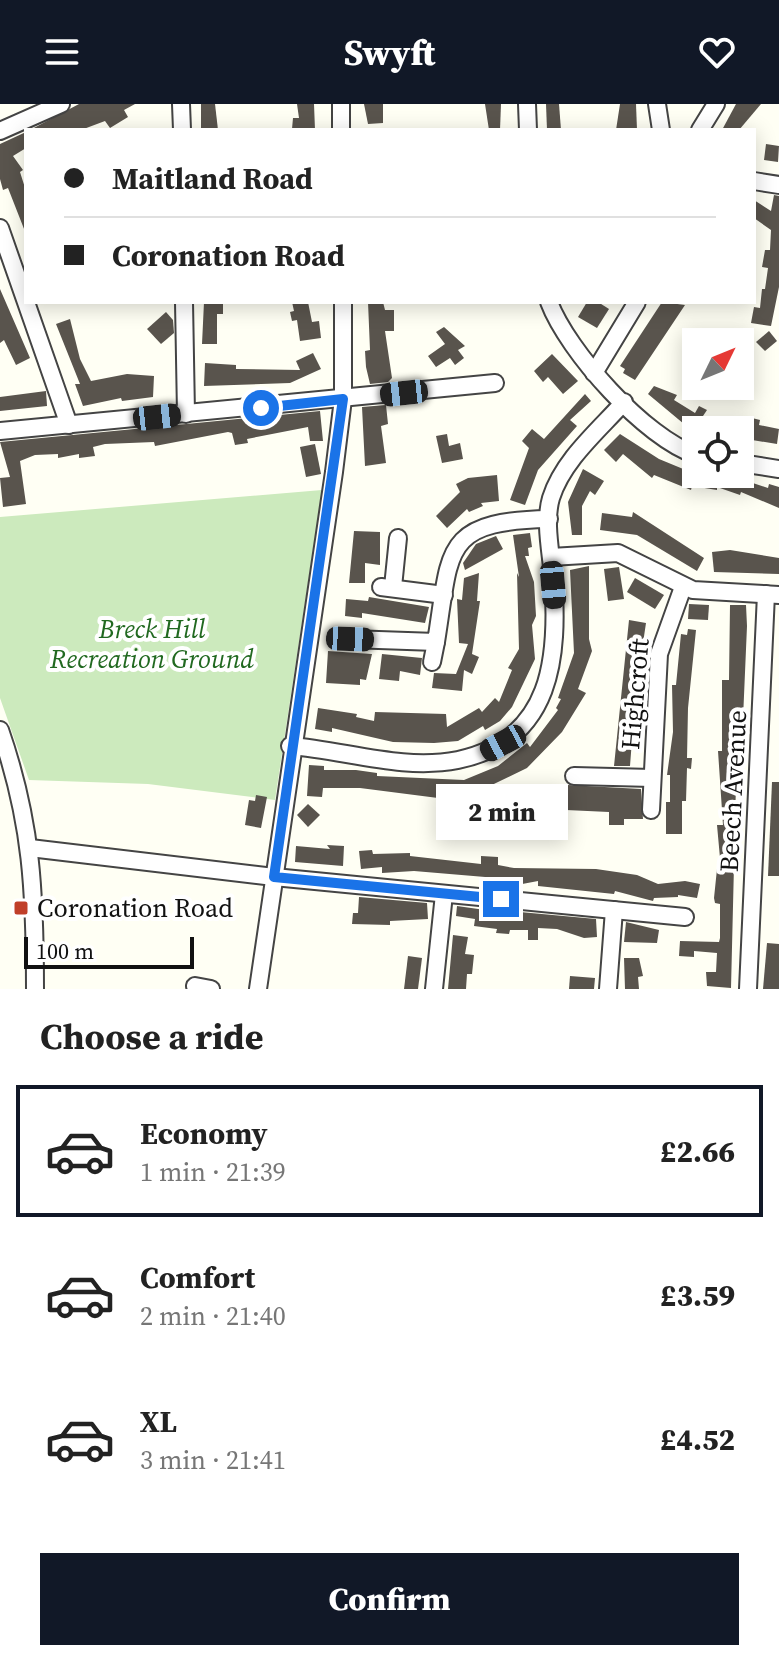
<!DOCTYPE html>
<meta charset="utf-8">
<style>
:root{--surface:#fff;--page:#f6f6f6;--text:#222;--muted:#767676;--line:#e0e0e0;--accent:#111827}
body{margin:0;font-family:"Source Serif 4",serif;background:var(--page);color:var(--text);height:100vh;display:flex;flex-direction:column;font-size:30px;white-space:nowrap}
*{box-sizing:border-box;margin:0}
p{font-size:26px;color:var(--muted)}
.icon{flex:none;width:44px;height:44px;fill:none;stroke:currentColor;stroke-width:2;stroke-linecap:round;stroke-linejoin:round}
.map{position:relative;height:885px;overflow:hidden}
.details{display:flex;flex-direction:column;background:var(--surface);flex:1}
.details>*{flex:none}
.guide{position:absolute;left:24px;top:24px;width:732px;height:176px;border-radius:0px;box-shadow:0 4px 20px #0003;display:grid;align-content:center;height:176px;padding:0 40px;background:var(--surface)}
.needle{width:52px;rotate:47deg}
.tools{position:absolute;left:682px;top:224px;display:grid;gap:16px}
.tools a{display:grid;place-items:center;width:72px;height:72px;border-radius:0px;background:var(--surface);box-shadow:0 4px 20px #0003;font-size:40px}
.scale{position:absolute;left:24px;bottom:20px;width:170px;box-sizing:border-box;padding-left:8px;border:4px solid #111;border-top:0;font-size:22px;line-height:28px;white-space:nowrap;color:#111;-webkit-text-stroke:6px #fff;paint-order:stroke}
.end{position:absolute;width:36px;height:36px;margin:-18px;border:10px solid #1a73e8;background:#fff;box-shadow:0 0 0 4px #fff}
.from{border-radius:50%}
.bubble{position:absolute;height:56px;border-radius:0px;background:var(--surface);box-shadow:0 4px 20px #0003;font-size:26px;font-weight:800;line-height:56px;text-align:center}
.car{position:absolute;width:24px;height:48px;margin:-24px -12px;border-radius:10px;box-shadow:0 0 6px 2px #0007;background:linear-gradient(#222 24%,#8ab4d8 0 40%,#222 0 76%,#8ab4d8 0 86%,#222 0)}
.guide b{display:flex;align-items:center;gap:28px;height:76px;font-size:30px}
.guide b+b{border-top:2px solid var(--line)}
.guide i{width:20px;height:20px;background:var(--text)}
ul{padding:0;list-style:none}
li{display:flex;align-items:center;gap:24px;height:132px;margin:0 16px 12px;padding:0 24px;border:4px solid transparent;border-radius:0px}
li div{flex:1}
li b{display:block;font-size:30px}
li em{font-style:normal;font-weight:800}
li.active{border-color:var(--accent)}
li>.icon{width:72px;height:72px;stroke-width:1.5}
h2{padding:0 40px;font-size:36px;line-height:96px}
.action{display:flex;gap:16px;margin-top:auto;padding:16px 40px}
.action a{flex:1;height:92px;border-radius:0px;background:var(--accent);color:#fff;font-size:32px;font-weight:800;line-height:92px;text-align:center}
header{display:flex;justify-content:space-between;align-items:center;height:104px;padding:0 40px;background:var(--accent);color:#fff;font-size:36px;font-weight:800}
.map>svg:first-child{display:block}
.green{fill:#cceabd}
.building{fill:#59544d}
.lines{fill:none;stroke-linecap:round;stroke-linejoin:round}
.minor-casing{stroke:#444;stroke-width:20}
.minor{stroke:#fff;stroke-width:16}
.route{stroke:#1a73e8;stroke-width:10}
.poi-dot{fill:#c03f29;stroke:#fff;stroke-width:3}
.labels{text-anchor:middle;stroke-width:8;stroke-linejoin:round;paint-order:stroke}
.park-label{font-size:26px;font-style:italic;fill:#216920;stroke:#fff}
.street-label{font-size:26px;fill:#111;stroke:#fff}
.poi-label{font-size:26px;fill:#111;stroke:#fff;text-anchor:start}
</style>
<header><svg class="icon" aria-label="menu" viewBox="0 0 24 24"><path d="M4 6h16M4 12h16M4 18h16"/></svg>Swyft<svg class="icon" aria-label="heart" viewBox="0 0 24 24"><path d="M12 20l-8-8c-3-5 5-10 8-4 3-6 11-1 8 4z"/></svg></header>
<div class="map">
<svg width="779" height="885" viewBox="0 0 779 885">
<rect width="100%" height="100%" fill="#fffff4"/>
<polygon class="green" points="322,386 275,696 148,680 29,676 0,594 0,413"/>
<g class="building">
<polygon points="79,0 135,0 124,6 128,13 110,24 105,17 81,26 30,26"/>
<polygon points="201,0 215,0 218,26 201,26"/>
<polygon points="297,0 314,0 315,26 292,25 293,14 299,14"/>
<polygon points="364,0 383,0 383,19 368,20"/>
<polygon points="485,0 501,0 500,26 489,26"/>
<polygon points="546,0 559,0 561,26 547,26"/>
<polygon points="620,0 636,0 637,26 616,26"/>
<polygon points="736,0 761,0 739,26 722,26"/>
<polygon points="26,28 26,44 13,52 23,66 20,68 26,87 26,130 8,84 3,86 0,75 0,40"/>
<polygon points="766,40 779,42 778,58 764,56"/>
<polygon points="774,91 779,92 779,183 771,222 751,219 754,203 760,204 762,185 765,185 768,164 762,163 765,146 770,146 771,126 754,114 754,96 771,107"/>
<polygon points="0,185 30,254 16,261 4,236 0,239"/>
<polygon points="204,198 223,198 223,210 217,210 217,240 202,240"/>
<polygon points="292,198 308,198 312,218 319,217 321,234 300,237 297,216 292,217 290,208 294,207"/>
<polygon points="368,198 383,198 385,206 394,206 394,227 385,227 392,274 388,278 370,280 366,263 365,247 370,246"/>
<polygon points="587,198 598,198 609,205 597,224 578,213"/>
<polygon points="662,198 685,201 635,276 623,269 625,265 620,262"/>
<polygon points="166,208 173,216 174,229 161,240 147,225"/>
<polygon points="70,215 80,255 91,277 127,270 154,272 153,293 122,297 121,294 83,302 75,280 80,280 56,220"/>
<polygon points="444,223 465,242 458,246 464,254 455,261 450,254 436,263 428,252 445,240 436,228"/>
<polygon points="769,227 777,237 765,247 756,238"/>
<polygon points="313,249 321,265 290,279 204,282 205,259 236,261 236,265 300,266 296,257"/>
<polygon points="552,250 578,277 563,290 548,273 543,278 534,267"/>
<polygon points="654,282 677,291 674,296 695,309 699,302 707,306 703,312 742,320 744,312 760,316 759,321 779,325 777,340 740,334 740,326 698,326 684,320 648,290"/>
<polygon points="46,287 47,302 0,307 0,293"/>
<polygon points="585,290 591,297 570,316 577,322 538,366 525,401 510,396 529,344 522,337 532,325 544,335"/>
<polygon points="386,301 388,320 381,322 386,359 365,362 362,303"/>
<polygon points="320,307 323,337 310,337 308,323 247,335 248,339 235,341 232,329 228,328 155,342 154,338 105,340 93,343 95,352 79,354 79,350 58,354 58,350 35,351 20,357 26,400 3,403 0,374 10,373 0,338"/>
<polygon points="447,330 449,342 460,339 463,355 442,359 436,332"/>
<polygon points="620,330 659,355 705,374 705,370 726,370 768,384 769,380 779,383 779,404 741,388 740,391 717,383 717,386 692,382 691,386 654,371 652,374 623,350 616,358 604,346"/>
<polygon points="315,340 321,370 306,373 300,343"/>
<polygon points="583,365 604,377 595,391 590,387 582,402 582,431 572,431 568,398"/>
<polygon points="497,371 499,397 481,399 483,402 469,408 467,405 447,424 436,412 460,388 456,380 468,374"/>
<polygon points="633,408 704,454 697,467 637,431 600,426 602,409 632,413"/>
<polygon points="354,427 380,428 380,461 365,459 365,479 349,479"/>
<polygon points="530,429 532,443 528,444 529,452 525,452 534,478 536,512 532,521 535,555 512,603 500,617 485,626 483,622 458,637 434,639 393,638 332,624 332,628 315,625 318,604 357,610 356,613 374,617 375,608 446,610 447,623 479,604 482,608 495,594 499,598 512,566 508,564 519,545 517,469 519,473 513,431"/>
<polygon points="496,432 503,445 465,466 463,459 476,440"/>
<polygon points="730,446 779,454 779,470 714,468 712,448"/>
<polygon points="589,462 589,535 592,547 578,585 586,589 562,628 527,664 471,691 438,688 438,694 360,684 323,684 322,693 307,692 309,661 324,662 324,666 356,666 377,669 377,672 464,676 498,662 527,639 530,643 558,606 556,604 561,595 558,594 574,549 570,466"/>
<polygon points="619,463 624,495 608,497 604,465"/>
<polygon points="479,469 477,497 480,497 472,550 479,553 472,570 464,566 462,587 432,584 434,569 456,570 468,540 459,539 457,495 462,496 464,474"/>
<polygon points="635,474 664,491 655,505 627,488"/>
<polygon points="369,493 429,503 425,519 362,509 362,514 345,512 346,495 368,497"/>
<polygon points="689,500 709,501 708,516 688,515"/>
<polygon points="730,501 746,501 747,522 742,638 737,638 739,679 736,679 731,884 707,882 706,868 716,868 717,849 694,847 694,853 679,852 680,837 719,838 720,834 720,800 715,799 714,794 717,765 721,765 717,721 723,721 718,647 722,647 722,576 729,576"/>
<polygon points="629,516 646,519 643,539 640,539 635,636 632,636 630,662 614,662"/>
<polygon points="688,525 696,526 688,604 687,654 692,654 691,665 687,664 686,697 682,697 682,730 666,730 666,698 670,698 670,671 667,671 673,628 672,581 676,581 681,530 687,531"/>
<polygon points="328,547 372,550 366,576 360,575 360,581 326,579"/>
<polygon points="382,550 422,554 420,571 400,567 399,577 379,575"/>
<polygon points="772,678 779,678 779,772 768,772"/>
<polygon points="568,681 641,685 643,715 624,715 624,721 609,721 609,708 566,706"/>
<polygon points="256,691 267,693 261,724 245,721 249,696 255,697"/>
<polygon points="308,700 320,711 308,723 297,711"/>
<polygon points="327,741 344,742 343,762 295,758 296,742 330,745"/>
<polygon points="372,746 373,750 410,749 410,752 481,760 481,752 498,753 498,761 514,764 596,765 637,771 658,780 685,777 700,780 697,794 678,791 678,793 654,794 653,797 615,787 614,790 538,782 538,777 517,781 497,778 497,774 414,767 382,769 382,763 361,765 359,747"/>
<polygon points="359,793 427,799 428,815 390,817 390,821 352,820 353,809 358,809"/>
<polygon points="457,802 520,811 520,808 596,815 597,833 584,834 557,825 538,824 538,836 528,836 528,826 510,826 509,830 496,829 497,825 474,822 475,815 456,812"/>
<polygon points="626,818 659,826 657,839 624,838"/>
<polygon points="453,831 468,833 465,850 474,851 472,870 467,870 466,885 448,885"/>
<polygon points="767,839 779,840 779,885 763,885"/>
<polygon points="408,852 422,854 418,885 404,885"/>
<polygon points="624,854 639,854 643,872 638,873 639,885 625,885"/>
<polygon points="570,872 595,874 594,885 569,885"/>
</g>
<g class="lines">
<g class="minor-casing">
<g id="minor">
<polyline points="181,0 182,26"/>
<polyline points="341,0 341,26"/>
<polyline points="527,0 528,26"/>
<polyline points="657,0 661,26"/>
<polyline points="700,26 716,0"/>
<polyline points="0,27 61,0"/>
<polyline points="754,77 779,81"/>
<polyline points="0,124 69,321"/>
<polyline points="184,198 186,310"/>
<path d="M549 198C568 248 645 334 696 351"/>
<polyline points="594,269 637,198"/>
<polyline points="0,327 495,279"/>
<polyline points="740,359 779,365"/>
<polyline points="551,453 618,449 693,486 779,491"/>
<polyline points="381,483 444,491"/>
<polyline points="393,483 398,434"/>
<path d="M350 535 436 538C451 446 441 417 549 415"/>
<polyline points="432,558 436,538"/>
<path d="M0 626C32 718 35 789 35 885"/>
<path d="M290 642C345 646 402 667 458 656 553 636 559 552 553 473 551 448 544 418 551 394 563 356 598 327 624 298"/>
<polyline points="574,672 652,674"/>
<polyline points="651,706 659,550 683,483"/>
<polyline points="30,744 274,773 685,813"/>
<polyline points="195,882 211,885"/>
<polyline points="258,885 334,368 343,295 343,198"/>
<polyline points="434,885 444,790"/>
<polyline points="608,885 614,806"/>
<polyline points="748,885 766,490"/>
</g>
</g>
<use href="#minor" class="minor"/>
</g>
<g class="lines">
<polyline class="route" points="261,304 343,295 274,773 501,795"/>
</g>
<rect class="poi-dot" x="13" y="796" width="16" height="16" rx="4"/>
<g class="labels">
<g class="park-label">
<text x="152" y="534">Breck Hill<tspan x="152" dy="30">Recreation Ground</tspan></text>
</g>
<g class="street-label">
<text transform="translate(635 590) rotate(-85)" y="9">Highcroft</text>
<text transform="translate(733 687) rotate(-87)" y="9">Beech Avenue</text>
</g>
<g class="poi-label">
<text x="37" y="813">Coronation Road</text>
</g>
</g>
</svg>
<div class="tools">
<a><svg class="needle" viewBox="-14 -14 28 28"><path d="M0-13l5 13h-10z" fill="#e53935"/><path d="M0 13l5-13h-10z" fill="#767676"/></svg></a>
<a><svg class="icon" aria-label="locate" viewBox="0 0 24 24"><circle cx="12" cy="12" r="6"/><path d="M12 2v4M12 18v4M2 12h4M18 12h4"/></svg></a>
</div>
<div class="scale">100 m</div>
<i class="end from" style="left:261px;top:304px"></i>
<i class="end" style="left:501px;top:795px"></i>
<div class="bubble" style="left:436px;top:680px;width:132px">2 min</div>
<i class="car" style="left:404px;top:289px;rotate:264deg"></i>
<i class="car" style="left:157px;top:313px;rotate:84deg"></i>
<i class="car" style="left:553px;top:481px;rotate:175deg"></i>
<i class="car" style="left:350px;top:535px;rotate:92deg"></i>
<i class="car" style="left:503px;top:639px;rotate:242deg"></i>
<div class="guide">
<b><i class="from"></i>Maitland Road</b>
<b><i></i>Coronation Road</b>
</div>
</div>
<section class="details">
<h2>Choose a ride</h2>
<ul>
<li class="active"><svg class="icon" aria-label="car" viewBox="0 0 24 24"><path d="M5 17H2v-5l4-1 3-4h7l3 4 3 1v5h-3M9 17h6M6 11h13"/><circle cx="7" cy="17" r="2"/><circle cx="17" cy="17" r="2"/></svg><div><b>Economy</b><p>1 min · 21:39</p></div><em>£2.66</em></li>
<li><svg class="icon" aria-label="car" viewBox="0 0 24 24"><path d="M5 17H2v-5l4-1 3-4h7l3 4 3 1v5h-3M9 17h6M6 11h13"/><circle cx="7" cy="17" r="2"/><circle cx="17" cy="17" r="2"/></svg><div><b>Comfort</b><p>2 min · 21:40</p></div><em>£3.59</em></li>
<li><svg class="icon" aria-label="car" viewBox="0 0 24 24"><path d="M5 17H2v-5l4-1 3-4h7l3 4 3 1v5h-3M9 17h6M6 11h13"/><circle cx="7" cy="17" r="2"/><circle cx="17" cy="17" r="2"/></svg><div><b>XL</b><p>3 min · 21:41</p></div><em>£4.52</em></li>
</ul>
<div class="action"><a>Confirm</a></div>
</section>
